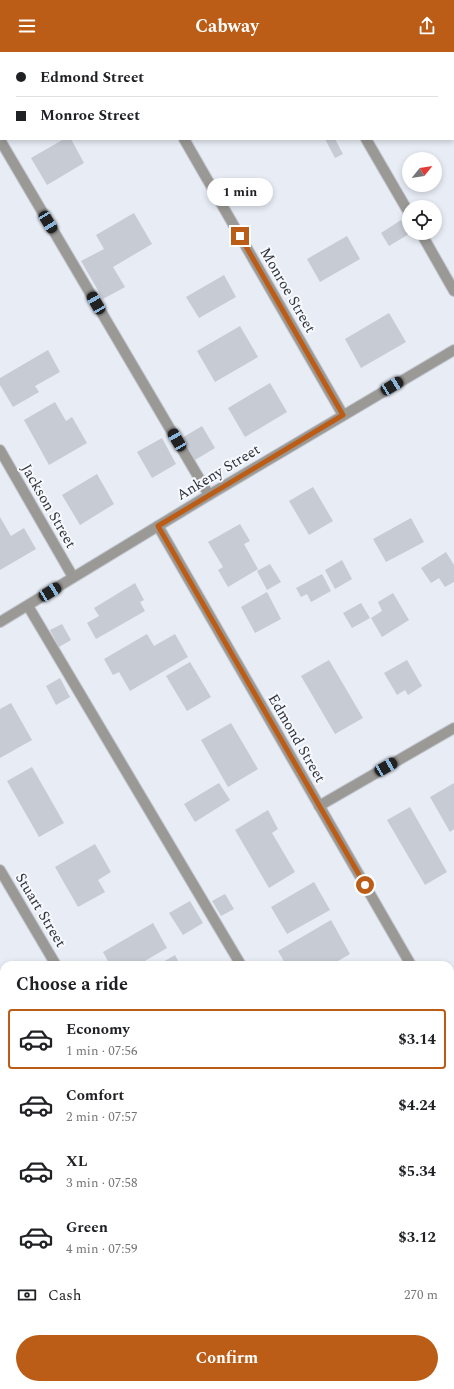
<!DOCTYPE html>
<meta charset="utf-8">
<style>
:root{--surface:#fff;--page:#f6f6f6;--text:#202124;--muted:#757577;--line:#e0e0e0;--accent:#bc5d17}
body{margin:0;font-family:Spectral,serif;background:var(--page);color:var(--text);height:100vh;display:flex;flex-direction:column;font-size:15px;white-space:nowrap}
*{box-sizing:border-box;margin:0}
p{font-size:13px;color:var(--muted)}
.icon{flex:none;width:22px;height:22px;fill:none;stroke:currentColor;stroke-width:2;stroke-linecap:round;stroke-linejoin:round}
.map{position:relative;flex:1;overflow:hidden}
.details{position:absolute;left:0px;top:909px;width:454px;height:428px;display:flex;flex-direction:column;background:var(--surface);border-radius:12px 12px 0 0;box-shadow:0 2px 6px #0003}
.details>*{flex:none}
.hud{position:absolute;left:0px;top:0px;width:454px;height:88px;box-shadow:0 2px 6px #0003;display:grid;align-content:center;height:88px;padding:0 16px;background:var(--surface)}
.needle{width:26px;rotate:60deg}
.controls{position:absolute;left:402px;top:100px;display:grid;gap:8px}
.controls a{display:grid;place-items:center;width:40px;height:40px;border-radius:50%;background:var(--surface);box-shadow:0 2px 6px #0003;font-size:20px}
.end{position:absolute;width:18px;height:18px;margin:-9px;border:5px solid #bc5d17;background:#fff;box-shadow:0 0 0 2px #fff}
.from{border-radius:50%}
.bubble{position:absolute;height:28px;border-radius:14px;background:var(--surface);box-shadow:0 2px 6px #0003;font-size:13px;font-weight:700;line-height:28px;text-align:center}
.car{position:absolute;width:12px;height:24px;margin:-12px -6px;border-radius:5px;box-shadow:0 0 3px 1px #0007;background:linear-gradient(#222 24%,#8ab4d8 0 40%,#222 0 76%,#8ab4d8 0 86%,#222 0)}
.hud b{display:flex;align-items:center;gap:14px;height:38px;font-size:15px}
.hud b+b{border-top:1px solid var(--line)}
.hud i{width:10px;height:10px;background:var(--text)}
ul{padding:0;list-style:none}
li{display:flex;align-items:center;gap:12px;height:60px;margin:0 8px 6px;padding:0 8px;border:2px solid transparent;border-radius:4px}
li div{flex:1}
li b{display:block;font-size:15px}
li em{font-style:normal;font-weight:700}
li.on{border-color:var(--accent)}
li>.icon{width:36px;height:36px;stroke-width:1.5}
h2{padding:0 16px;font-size:18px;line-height:48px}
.pay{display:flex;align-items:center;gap:10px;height:44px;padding:0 16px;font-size:15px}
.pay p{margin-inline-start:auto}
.cta{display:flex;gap:8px;margin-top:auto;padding:8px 16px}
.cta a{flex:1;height:46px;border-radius:24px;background:var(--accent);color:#fff;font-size:16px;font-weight:700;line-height:46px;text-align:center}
header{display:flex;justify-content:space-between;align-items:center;height:52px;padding:0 16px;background:var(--accent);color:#fff;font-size:18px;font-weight:700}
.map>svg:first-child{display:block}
.building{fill:#c7cbd4}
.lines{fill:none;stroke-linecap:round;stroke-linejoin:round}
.lane-casing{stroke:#c2c7cf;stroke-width:12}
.street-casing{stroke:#c2c7cf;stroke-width:12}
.secondary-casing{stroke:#c2c7cf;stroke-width:12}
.lane{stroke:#9b9995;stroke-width:10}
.street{stroke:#9b9995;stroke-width:10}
.secondary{stroke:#74716c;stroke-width:10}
.route{stroke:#bc5d17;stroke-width:5}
.labels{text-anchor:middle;stroke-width:4;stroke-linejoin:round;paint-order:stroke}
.street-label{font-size:15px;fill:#303235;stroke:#f6f9ff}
</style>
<header><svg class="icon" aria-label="menu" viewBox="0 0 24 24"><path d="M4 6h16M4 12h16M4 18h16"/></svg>Cabway<svg class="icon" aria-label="share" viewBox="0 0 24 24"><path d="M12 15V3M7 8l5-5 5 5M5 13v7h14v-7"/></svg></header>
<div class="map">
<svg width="454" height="1337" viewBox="0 0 454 1337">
<rect width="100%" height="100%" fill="#e7ecf5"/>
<g class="building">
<polygon points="64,87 71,87 84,111 47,133 31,106"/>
<polygon points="325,87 335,87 343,102 335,106"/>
<polygon points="134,161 152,192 113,215 125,235 103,247 81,209 104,197 96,183"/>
<polygon points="401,168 409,182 389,194 381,181"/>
<polygon points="347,184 360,207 320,230 307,207"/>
<polygon points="224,223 236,245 199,266 186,245"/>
<polygon points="389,261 406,290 361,316 345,287"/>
<polygon points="240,274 258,305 215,330 197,299"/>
<polygon points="48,298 60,320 35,334 39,340 13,355 0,333 0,326"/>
<polygon points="270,331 287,360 245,385 228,356"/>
<polygon points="55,350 66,369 72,365 87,391 49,413 24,368"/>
<polygon points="202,374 215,396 195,408 182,386"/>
<polygon points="162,386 176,412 152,426 137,400"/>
<polygon points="97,422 114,452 80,473 62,443"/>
<polygon points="313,435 333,469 309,483 289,449"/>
<polygon points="0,465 11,484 24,476 36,497 0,518"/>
<polygon points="411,466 424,490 386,510 373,487"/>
<polygon points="240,472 250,489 244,492 258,517 228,535 218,518 223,515 208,490"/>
<polygon points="446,500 454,513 454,530 445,535 439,526 431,531 421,516"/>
<polygon points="342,508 352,527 335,537 325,518"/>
<polygon points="270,512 281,530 267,538 257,519"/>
<polygon points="322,522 331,539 311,550 307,542 301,545 296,536"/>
<polygon points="135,531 144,548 140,550 145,559 96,587 87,571 99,564 94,556"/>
<polygon points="267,540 281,567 255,581 241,555"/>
<polygon points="393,541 409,568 382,585 371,566 382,559 378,550"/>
<polygon points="361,551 370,566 352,576 343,561"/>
<polygon points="62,572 71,588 59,595 50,578"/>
<polygon points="147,582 154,594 175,582 188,605 130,639 119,620 113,623 104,607"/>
<polygon points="329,608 363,666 335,682 301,624"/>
<polygon points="407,608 422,634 408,643 405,638 397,643 384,621"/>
<polygon points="190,610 211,645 187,659 166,624"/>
<polygon points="60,626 70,645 56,653 46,634"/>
<polygon points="11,651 32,688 0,706 0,657"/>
<polygon points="231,671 258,717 228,735 201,688"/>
<polygon points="32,715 64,771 39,785 7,729"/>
<polygon points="219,731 230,748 195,770 184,752"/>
<polygon points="454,731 454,777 450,780 430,745"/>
<polygon points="410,755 447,820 425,833 387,768"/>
<polygon points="268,758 278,777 272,781 295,820 269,836 235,778"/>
<polygon points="95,792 111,820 98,828 105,840 78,855 55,815"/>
<polygon points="314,830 330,858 287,882 271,855"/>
<polygon points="225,842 234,857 221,864 212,849"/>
<polygon points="190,849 203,871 183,883 169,861"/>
<polygon points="331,868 350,902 331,913 286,913 278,899"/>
<polygon points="153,871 167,896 138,913 110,913 103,900"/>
<polygon points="175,903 180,913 158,913"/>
<polygon points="4,925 4,957 0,959 0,927"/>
<polygon points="450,1118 454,1125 454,1160 450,1153"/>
<polygon points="98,1333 111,1333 104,1337 100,1337"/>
<polygon points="321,1333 381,1333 383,1336 321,1337 319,1334"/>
</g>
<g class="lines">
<g class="lane-casing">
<g id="lane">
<polyline points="316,0 317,1"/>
<polyline points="366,87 409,161"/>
<polyline points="0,88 209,443"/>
<polyline points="421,181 454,239"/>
<polyline points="28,554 241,913"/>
<polyline points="447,1337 454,1331"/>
</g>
</g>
<g class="street-casing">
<g id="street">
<polyline points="134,0 134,1"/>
<polyline points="184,87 343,363"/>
<polyline points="0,398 73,525"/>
<polyline points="158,474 411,913"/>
<polyline points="0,570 209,443 454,298"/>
<polyline points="319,754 454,676"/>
<polyline points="0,818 56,913"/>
<polyline points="450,979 454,986"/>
<polyline points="450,1258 454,1263"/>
</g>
</g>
<g class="secondary-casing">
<g id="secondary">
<polyline points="450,1042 454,1040"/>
<polyline points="0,1301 4,1299"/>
</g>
</g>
<use href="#lane" class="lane"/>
<use href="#street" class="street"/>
<use href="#secondary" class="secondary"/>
</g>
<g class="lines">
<polyline class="route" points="240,184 343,363 158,474 365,833"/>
</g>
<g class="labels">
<g class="street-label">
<text transform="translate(288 238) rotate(60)" y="5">Monroe Street</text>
<text transform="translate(218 420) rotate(-31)" y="5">Ankeny Street</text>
<text transform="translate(49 454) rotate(60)" y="5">Jackson Street</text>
<text transform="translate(297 686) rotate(60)" y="5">Edmond Street</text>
<text transform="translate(41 858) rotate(59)" y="5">Stuart Street</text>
</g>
</g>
</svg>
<div class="controls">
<a><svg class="needle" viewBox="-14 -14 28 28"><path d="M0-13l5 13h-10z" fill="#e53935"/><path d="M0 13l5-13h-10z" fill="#757577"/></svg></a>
<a><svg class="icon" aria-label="locate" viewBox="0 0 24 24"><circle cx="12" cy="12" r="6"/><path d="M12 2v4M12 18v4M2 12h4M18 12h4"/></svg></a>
</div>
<i class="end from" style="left:365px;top:833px"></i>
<i class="end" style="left:240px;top:184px"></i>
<div class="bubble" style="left:207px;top:126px;width:66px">1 min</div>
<i class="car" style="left:48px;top:170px;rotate:149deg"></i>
<i class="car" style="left:96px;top:251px;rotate:330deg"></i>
<i class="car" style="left:392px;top:334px;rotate:59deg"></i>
<i class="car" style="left:177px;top:388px;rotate:330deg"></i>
<i class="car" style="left:50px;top:540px;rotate:58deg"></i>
<i class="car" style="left:386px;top:715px;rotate:60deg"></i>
<div class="hud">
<b><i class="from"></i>Edmond Street</b>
<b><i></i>Monroe Street</b>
</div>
<section class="details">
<h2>Choose a ride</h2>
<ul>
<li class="on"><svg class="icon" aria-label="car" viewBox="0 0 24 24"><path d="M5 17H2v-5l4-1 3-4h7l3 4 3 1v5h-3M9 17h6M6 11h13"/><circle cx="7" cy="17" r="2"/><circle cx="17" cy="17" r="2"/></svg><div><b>Economy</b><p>1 min · 07:56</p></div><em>$3.14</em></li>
<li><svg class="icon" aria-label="car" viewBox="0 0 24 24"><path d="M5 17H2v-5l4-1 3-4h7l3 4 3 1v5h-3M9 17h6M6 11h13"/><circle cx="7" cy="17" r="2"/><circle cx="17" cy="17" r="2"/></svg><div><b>Comfort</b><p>2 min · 07:57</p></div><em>$4.24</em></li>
<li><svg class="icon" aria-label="car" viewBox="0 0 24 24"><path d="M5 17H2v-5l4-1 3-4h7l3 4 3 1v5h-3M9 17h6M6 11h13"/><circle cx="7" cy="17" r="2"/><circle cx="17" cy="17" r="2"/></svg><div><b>XL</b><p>3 min · 07:58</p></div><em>$5.34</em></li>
<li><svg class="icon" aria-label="car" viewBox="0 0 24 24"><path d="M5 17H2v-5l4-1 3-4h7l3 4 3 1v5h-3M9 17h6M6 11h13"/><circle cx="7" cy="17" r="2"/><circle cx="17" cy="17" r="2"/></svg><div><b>Green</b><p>4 min · 07:59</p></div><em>$3.12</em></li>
</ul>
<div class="pay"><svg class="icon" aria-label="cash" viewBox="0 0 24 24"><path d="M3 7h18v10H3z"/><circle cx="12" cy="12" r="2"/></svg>Cash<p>270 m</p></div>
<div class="cta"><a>Confirm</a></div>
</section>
</div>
